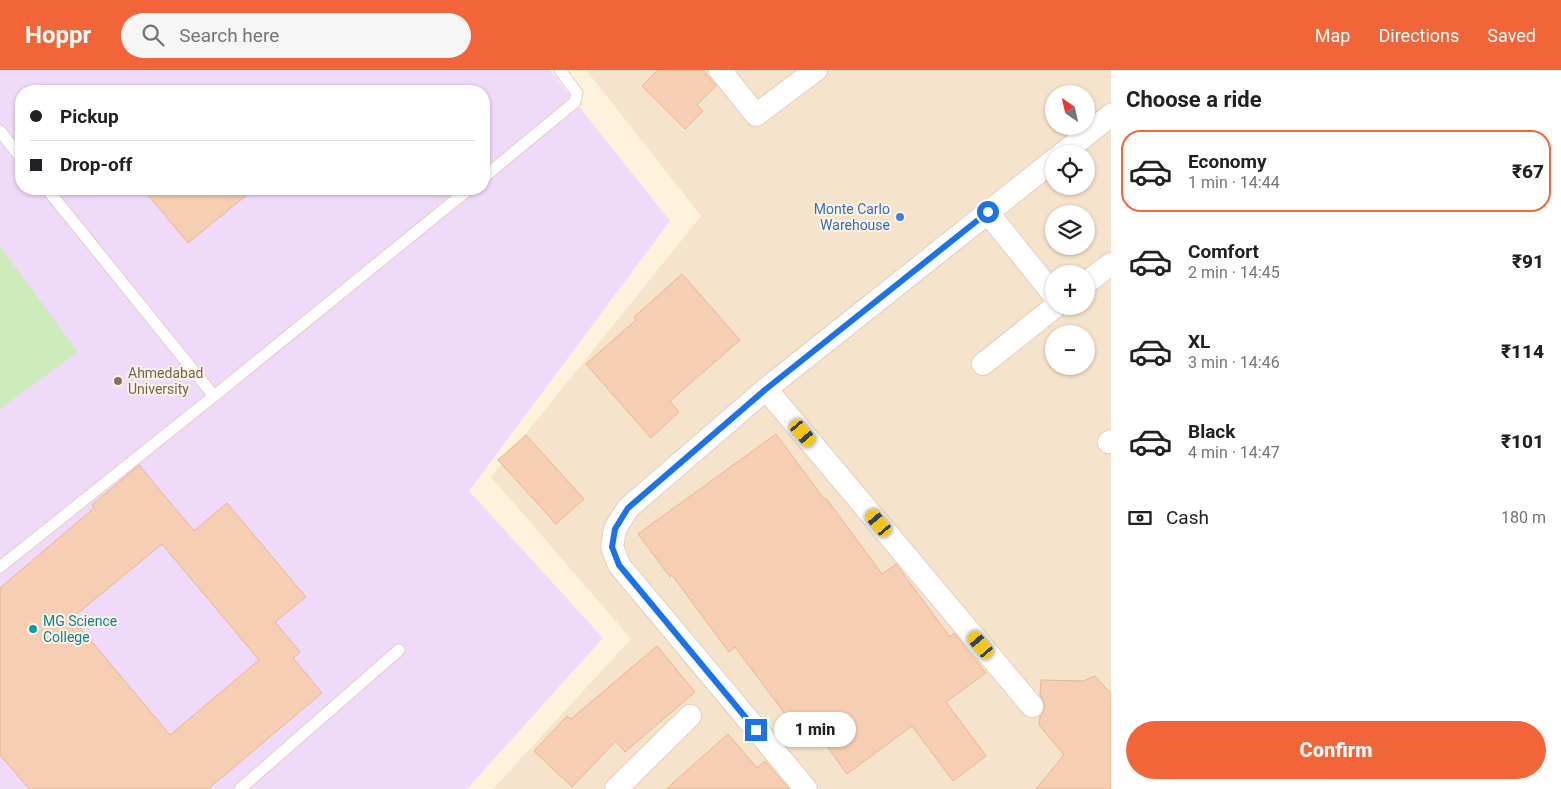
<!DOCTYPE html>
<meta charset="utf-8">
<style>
:root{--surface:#fff;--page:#f6f6f6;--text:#202124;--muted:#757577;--line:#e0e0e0;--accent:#f26538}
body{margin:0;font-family:Roboto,sans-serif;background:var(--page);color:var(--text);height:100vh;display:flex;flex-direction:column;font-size:19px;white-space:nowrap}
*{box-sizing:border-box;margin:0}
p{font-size:16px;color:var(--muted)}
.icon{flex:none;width:28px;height:28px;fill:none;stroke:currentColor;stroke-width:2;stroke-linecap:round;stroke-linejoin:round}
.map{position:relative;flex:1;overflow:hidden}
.panel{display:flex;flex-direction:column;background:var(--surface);width:450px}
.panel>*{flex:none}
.top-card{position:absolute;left:15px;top:15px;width:475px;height:110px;border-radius:20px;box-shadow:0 1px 4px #0004;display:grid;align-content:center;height:110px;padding:0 15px;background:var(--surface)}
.needle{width:32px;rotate:326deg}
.tools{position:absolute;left:1045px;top:15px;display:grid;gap:10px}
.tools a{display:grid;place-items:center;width:50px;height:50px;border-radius:50%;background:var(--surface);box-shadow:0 1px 4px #0004;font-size:25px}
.end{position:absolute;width:22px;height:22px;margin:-11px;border:6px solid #1a73e8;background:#fff;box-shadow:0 0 0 2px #fff}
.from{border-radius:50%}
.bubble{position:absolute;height:35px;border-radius:18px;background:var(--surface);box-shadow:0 1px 4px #0004;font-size:16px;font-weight:800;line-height:35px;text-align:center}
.car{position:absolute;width:15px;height:30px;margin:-15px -8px;border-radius:6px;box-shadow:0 0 4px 1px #0007;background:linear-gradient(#f5c518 24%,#345 0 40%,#f5c518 0 76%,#345 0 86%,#f5c518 0)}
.top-card b{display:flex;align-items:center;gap:18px;height:48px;font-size:19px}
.top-card b+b{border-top:1px solid var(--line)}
.top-card i{width:12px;height:12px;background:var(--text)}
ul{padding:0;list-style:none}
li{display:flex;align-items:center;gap:15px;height:82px;margin:0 10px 8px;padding:0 5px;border:2px solid transparent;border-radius:20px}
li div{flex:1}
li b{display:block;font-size:19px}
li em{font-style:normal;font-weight:800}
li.on{border-color:var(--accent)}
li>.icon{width:45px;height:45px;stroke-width:1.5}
h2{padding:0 15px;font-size:22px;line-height:60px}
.pay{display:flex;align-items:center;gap:12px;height:55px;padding:0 15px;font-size:19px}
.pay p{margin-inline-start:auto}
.cta{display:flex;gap:10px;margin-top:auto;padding:10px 15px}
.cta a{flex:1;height:58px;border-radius:30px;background:var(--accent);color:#fff;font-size:20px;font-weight:800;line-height:58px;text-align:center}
header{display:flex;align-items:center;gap:30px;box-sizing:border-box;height:70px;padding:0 25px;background:var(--accent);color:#fff}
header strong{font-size:24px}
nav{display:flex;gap:28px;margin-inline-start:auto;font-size:18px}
.search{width:350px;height:45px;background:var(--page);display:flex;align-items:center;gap:12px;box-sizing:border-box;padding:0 18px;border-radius:28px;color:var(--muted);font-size:19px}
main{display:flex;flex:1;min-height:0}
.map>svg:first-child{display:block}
.residential{fill:#f6e3cb;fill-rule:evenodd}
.education{fill:#efdafa;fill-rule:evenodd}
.green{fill:#ceecbb}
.building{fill:#f5ceb3;stroke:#e9b592;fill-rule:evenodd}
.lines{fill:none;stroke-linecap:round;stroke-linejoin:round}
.service-casing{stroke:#e4cfbc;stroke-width:13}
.minor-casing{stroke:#e4cfbc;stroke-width:24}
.service{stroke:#fff;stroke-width:11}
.minor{stroke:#fff;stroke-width:22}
.route{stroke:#1a73e8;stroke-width:6}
.shop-dot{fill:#3f7fe0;stroke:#fff5e5;stroke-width:2}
.education-dot{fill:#8d6e63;stroke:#fff5e5;stroke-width:2}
.culture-dot{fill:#0f9aa8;stroke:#fff5e5;stroke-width:2}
.labels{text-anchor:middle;stroke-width:4;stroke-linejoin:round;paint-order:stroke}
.shop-label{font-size:14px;fill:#366cbe;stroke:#fff5e5;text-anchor:end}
.education-label{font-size:14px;fill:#785e54;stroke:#fff5e5;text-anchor:start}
.culture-label{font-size:14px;fill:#0d838f;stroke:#fff5e5;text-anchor:start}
</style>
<header>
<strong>Hoppr</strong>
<div class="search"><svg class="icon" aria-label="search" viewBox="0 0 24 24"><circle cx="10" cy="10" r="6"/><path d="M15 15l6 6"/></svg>Search here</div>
<nav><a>Map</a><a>Directions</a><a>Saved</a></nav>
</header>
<main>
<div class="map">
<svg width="1111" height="719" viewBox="0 0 1111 719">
<rect width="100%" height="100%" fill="#fef2dd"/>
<path class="residential" d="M586 0H1111V719H493L631 569 491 407 701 146ZM1054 24H1086V56H1054ZM1054 84H1086V116H1054ZM1054 144H1086V176H1054ZM1054 204H1086V236H1054ZM1054 264H1086V296H1054Z"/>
<path class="education" d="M0 0H550L670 151 469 421 603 568 467 719H0ZM21 21H484V119H21Z"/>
<polygon class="green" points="0,176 78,282 0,339"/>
<g class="building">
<polygon points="658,0 703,0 716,16 697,35 703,41 685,59 642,16"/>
<polygon points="143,119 254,119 188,173"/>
<polygon points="682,204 740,270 670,331 679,342 651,368 586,294 636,250 634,247"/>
<polygon points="776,364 824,429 826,428 882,504 896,494 950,567 954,563 986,603 946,632 986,686 953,711 912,656 847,704 806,647 794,656 735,577 729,582 672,505 670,507 638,464"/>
<polygon points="526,365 584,429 556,454 498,390"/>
<path d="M139 395 194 461 227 433 306 527 275 552 300 582 293 588 322 623 208 719H29L0 685V518L94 438 92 435ZM162 474 259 590 170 665 72 548Z"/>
<polygon points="657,576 695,622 625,682 616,671 572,717 534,681 567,646 571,649"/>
<polygon points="1095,606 1111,624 1111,719 1036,719 1064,685 1039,655 1040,647 1044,641 1045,634 1040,625 1041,610 1083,611"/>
<polygon points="728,664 757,698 765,691 789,719 666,719"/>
</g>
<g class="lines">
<g class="service-casing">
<g id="service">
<polyline points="0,61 21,88"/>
<polyline points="484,107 575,32 577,23 560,0"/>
<polyline points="47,119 214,326 469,119"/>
<polyline points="0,497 214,326"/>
<polyline points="240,719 399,580"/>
</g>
</g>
<g class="minor-casing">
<g id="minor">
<polyline points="720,0 756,45 816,0"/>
<polyline points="1062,84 1111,45"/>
<polyline points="988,143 1054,225"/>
<polyline points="1086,213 1111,194"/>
<polyline points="983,294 1056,236"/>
<polyline points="766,319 1032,636"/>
<polyline points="1109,372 1111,371"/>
<polyline points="616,719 690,646"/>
<polyline points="806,719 619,495 612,477 615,459 628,438 766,319 1054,90"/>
</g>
</g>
<use href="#service" class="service"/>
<use href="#minor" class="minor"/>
</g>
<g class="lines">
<polyline class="route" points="756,660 619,495 612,477 615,459 628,438 766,319 988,142"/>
</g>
<circle class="shop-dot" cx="900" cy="147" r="5"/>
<circle class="education-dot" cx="118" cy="311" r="5"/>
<circle class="culture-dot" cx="33" cy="559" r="5"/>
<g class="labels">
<g class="shop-label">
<text x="890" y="144">Monte Carlo<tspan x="890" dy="16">Warehouse</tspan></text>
</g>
<g class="education-label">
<text x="128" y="308">Ahmedabad<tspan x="128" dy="16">University</tspan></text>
</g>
<g class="culture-label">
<text x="43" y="556">MG Science<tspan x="43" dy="16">College</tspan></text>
</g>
</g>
</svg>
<div class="tools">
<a><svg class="needle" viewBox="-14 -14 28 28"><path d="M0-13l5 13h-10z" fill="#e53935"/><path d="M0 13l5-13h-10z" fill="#757577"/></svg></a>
<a><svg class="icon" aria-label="locate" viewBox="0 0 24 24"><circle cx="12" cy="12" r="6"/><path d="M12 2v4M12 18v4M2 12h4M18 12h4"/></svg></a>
<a><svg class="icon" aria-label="layers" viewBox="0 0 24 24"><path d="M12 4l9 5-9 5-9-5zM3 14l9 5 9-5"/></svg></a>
<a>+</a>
<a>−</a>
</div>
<i class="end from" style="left:988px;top:142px"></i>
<i class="end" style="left:756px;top:660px"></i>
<div class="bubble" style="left:774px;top:642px;width:82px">1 min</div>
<i class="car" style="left:803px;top:363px;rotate:140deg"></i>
<i class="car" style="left:879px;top:453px;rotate:320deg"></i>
<i class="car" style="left:981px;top:575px;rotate:320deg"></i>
<div class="top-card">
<b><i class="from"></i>Pickup</b>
<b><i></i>Drop-off</b>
</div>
</div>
<section class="panel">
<h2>Choose a ride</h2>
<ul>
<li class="on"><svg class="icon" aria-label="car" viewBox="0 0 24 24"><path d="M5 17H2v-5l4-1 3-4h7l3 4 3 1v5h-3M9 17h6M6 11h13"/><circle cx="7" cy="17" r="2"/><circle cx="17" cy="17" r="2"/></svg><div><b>Economy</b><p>1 min · 14:44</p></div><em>₹67</em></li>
<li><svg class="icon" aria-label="car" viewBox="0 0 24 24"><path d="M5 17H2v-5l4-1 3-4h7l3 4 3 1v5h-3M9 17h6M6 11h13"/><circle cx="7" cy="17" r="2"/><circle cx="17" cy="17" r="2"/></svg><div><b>Comfort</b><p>2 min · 14:45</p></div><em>₹91</em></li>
<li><svg class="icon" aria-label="car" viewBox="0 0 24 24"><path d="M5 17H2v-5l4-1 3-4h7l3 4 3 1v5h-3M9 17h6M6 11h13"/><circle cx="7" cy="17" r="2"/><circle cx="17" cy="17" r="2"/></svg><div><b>XL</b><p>3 min · 14:46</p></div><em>₹114</em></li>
<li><svg class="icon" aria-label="car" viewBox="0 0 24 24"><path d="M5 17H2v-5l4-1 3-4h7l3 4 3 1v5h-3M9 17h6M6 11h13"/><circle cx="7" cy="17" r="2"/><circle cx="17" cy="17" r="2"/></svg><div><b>Black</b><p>4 min · 14:47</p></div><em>₹101</em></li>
</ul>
<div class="pay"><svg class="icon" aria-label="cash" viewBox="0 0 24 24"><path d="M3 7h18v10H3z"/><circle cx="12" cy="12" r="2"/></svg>Cash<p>180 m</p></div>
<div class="cta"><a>Confirm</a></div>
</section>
</main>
